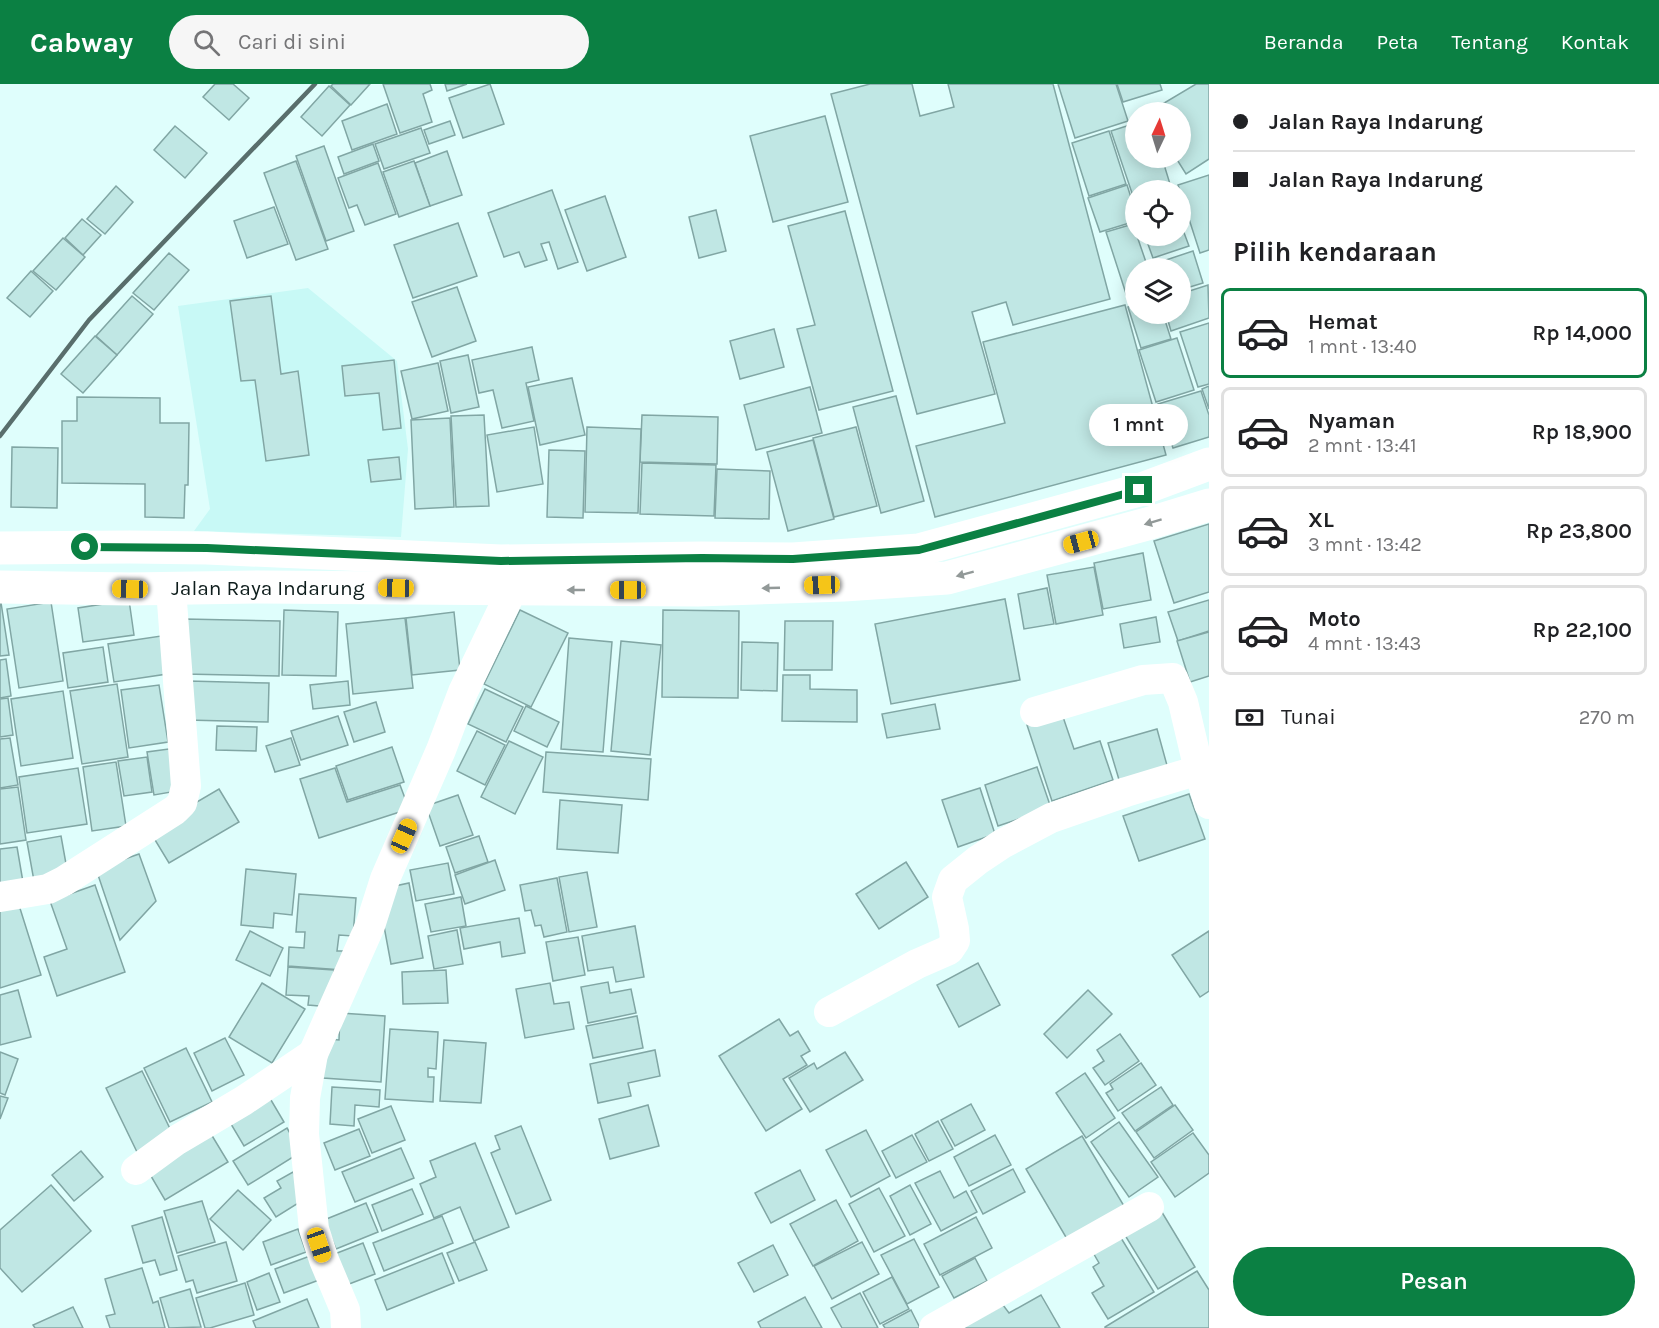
<!DOCTYPE html>
<html lang="id">
<meta charset="utf-8">
<style>
:root{--surface:#fff;--page:#f6f6f6;--text:#202124;--muted:#757577;--line:#e0e0e0;--accent:#0b8043}
body{margin:0;font-family:Karla,sans-serif;background:var(--page);color:var(--text);height:100vh;display:flex;flex-direction:column;font-size:22px;white-space:nowrap}
*{box-sizing:border-box;margin:0}
p{font-size:20px;color:var(--muted)}
.icon{flex:none;width:33px;height:33px;fill:none;stroke:currentColor;stroke-width:2;stroke-linecap:round;stroke-linejoin:round}
.map{position:relative;flex:1;overflow:hidden}
.side{display:flex;flex-direction:column;background:var(--surface);width:450px}
.side>*{flex:none}
.banner{display:grid;align-content:center;height:132px;padding:0 24px;background:var(--surface)}
.needle{width:39px;rotate:4deg}
.buttons{position:absolute;left:1125px;top:18px;display:grid;gap:12px}
.buttons a{display:grid;place-items:center;width:66px;height:66px;border-radius:50%;background:var(--surface);box-shadow:0 3px 15px #0003;font-size:30px}
.end{position:absolute;width:27px;height:27px;margin:-14px;border:8px solid #0b8043;background:#fff;box-shadow:0 0 0 3px #fff}
.from{border-radius:50%}
.bubble{position:absolute;height:42px;border-radius:21px;background:var(--surface);box-shadow:0 3px 15px #0003;font-size:20px;font-weight:600;line-height:42px;text-align:center}
.car{position:absolute;width:18px;height:36px;margin:-18px -9px;border-radius:8px;box-shadow:0 0 4px 2px #0007;background:linear-gradient(#f5c518 24%,#345 0 40%,#f5c518 0 76%,#345 0 86%,#f5c518 0)}
.banner b{display:flex;align-items:center;gap:21px;height:57px;font-size:22px}
.banner b+b{border-top:2px solid var(--line)}
.banner i{width:15px;height:15px;background:var(--text)}
ul{padding:0;list-style:none}
li{display:flex;align-items:center;gap:18px;height:90px;margin:0 12px 9px;padding:0 12px;border:3px solid var(--line);border-radius:9px}
li div{flex:1}
li b{display:block;font-size:22px}
li em{font-style:normal;font-weight:600}
li.active{border-color:var(--accent)}
li>.icon{width:54px;height:54px;stroke-width:1.5}
h2{padding:0 24px;font-size:27px;line-height:72px}
.pay{display:flex;align-items:center;gap:15px;height:66px;padding:0 24px;font-size:22px}
.pay p{margin-inline-start:auto}
.button{display:flex;gap:12px;margin-top:auto;padding:12px 24px}
.button a{flex:1;height:69px;border-radius:36px;background:var(--accent);color:#fff;font-size:24px;font-weight:600;line-height:69px;text-align:center}
header{display:flex;align-items:center;gap:36px;box-sizing:border-box;height:84px;padding:0 30px;background:var(--accent);color:#fff}
header strong{font-size:28px}
nav{display:flex;gap:33px;margin-inline-start:auto;font-size:21px}
.search{width:420px;height:54px;background:var(--page);display:flex;align-items:center;gap:15px;box-sizing:border-box;padding:0 21px;border-radius:33px;color:var(--muted);font-size:22px}
main{display:flex;flex:1;min-height:0}
.map>svg:first-child{display:block}
.built{fill:#c8f9f6}
.building{fill:#c0e7e4;stroke:#81a6a4;stroke-width:1.5}
.lines{fill:none;stroke-linecap:round;stroke-linejoin:round}
.minor{stroke:#fff;stroke-width:30}
.highway{stroke:#fff;stroke-width:33}
.rail{stroke:#596e6c;stroke-width:4.5}
.oneway{fill:#929998}
.route{stroke:#0b8043;stroke-width:8}
.labels{text-anchor:middle;stroke-width:6;stroke-linejoin:round;paint-order:stroke}
.street-label{font-size:21px;fill:#0d1c1b;stroke:#fff}
</style>
<header>
<strong>Cabway</strong>
<div class="search"><svg class="icon" aria-label="search" viewBox="0 0 24 24"><circle cx="10" cy="10" r="6"/><path d="M15 15l6 6"/></svg>Cari di sini</div>
<nav><a>Beranda</a><a>Peta</a><a>Tentang</a><a>Kontak</a></nav>
</header>
<main>
<div class="map">
<svg width="1209" height="1244" viewBox="0 0 1209 1244">
<rect width="100%" height="100%" fill="#dffefc"/>
<polygon class="built" points="308,204 397,277 408,365 401,453 194,447 210,425 178,222"/>
<g class="building">
<polygon points="215,0 233,0 249,14 229,36 203,13"/>
<polygon points="333,0 370,0 351,21 331,2"/>
<polygon points="383,0 430,0 432,6 423,10 432,38 400,49"/>
<polygon points="445,0 467,0 447,7"/>
<polygon points="490,0 504,40 463,54 449,14"/>
<polygon points="870,0 912,0 920,32 954,23 948,0 1053,0 1110,215 1013,241 1006,218 972,228 995,310 917,330 831,10"/>
<polygon points="1058,0 1116,0 1128,37 1075,54"/>
<polygon points="1117,0 1160,0 1162,6 1123,18"/>
<polygon points="1196,0 1209,0 1209,75 1186,90 1176,74 1180,74 1180,28 1149,28"/>
<polygon points="329,2 350,21 322,52 301,33"/>
<polygon points="387,20 397,50 352,66 342,37"/>
<polygon points="825,32 848,118 773,138 750,52"/>
<polygon points="450,37 455,51 429,60 424,46"/>
<polygon points="1136,39 1136,74 1162,74 1170,100 1150,106 1136,106 1136,111 1133,112 1111,47"/>
<polygon points="175,42 207,69 185,94 154,66"/>
<polygon points="421,44 430,69 384,85 375,60"/>
<polygon points="1109,47 1126,100 1089,112 1072,59"/>
<polygon points="373,60 379,77 344,90 338,73"/>
<polygon points="324,62 354,147 326,157 296,72"/>
<polygon points="447,67 462,111 430,122 415,79"/>
<polygon points="296,77 328,165 296,176 264,89"/>
<polygon points="414,77 430,122 399,133 383,88"/>
<polygon points="378,79 396,130 365,141 357,121 349,124 338,94"/>
<polygon points="1209,91 1209,166 1200,169 1178,101"/>
<polygon points="1127,101 1136,129 1136,137 1100,148 1088,114"/>
<polygon points="116,102 133,118 105,150 87,135"/>
<polygon points="552,106 578,178 558,185 549,158 541,160 547,176 525,183 519,168 504,173 488,129"/>
<polygon points="605,112 626,173 587,187 565,126"/>
<polygon points="274,123 288,160 247,174 234,137"/>
<polygon points="716,126 726,167 699,174 689,133"/>
<polygon points="845,127 893,307 819,326 797,245 815,241 788,142"/>
<polygon points="82,135 101,151 83,171 65,154"/>
<polygon points="1180,138 1189,162 1153,174 1145,152 1180,152"/>
<polygon points="458,139 477,192 413,214 394,161"/>
<polygon points="1133,140 1136,152 1137,152 1148,184 1136,184 1136,220 1130,222 1106,148"/>
<polygon points="63,154 85,173 56,206 33,187"/>
<polygon points="1193,167 1203,199 1180,206 1180,184 1149,184 1148,182"/>
<polygon points="169,169 189,186 154,226 133,209"/>
<polygon points="31,187 53,207 30,233 7,214"/>
<polygon points="1208,201 1209,234 1171,247 1166,230 1180,230 1180,210"/>
<polygon points="457,203 476,257 432,273 412,218"/>
<polygon points="132,212 153,230 117,271 96,252"/>
<polygon points="271,212 281,290 298,287 309,371 266,377 255,296 241,297 230,217"/>
<polygon points="1125,221 1166,371 935,433 916,362 1005,339 983,258"/>
<polygon points="1136,221 1136,230 1163,230 1171,255 1141,264 1128,223"/>
<polygon points="1209,239 1209,300 1198,303 1180,248"/>
<polygon points="774,245 784,283 740,295 730,257"/>
<polygon points="95,252 117,271 83,309 61,290"/>
<polygon points="1177,254 1194,306 1156,318 1139,266"/>
<polygon points="532,263 539,296 526,299 534,337 502,344 493,306 479,309 472,276"/>
<polygon points="468,271 479,323 451,329 440,277"/>
<polygon points="394,276 401,344 383,346 379,309 345,312 342,282"/>
<polygon points="438,279 448,327 412,335 401,287"/>
<polygon points="572,294 585,351 540,361 528,303"/>
<polygon points="1209,302 1209,325 1202,305"/>
<polygon points="810,303 822,349 756,366 744,321"/>
<polygon points="1201,307 1209,331 1209,353 1173,364 1158,320"/>
<polygon points="896,312 924,417 881,429 853,323"/>
<polygon points="77,313 160,314 160,339 189,339 188,401 185,401 184,434 145,433 145,400 62,399 62,337 77,337"/>
<polygon points="484,331 489,422 456,423 451,332"/>
<polygon points="642,331 718,333 717,380 640,378"/>
<polygon points="450,334 454,423 415,425 411,336"/>
<polygon points="534,343 543,400 497,408 487,351"/>
<polygon points="587,343 641,345 638,429 585,428"/>
<polygon points="856,343 877,422 834,433 813,354"/>
<polygon points="813,356 834,435 788,447 767,368"/>
<polygon points="12,363 58,364 57,424 11,423"/>
<polygon points="549,366 585,367 583,434 547,433"/>
<polygon points="399,373 401,395 371,398 368,376"/>
<polygon points="642,379 716,381 714,432 640,430"/>
<polygon points="717,385 770,387 769,435 715,434"/>
<polygon points="1209,440 1209,508 1174,519 1154,457"/>
<polygon points="1143,469 1151,516 1103,525 1094,479"/>
<polygon points="1094,483 1103,531 1056,540 1047,491"/>
<polygon points="1047,504 1054,540 1024,545 1018,510"/>
<polygon points="0,512 9,571 0,572"/>
<polygon points="1005,515 1020,596 891,620 875,540"/>
<polygon points="129,516 134,551 83,558 78,524"/>
<polygon points="1209,516 1209,547 1178,557 1168,528"/>
<polygon points="51,518 63,597 19,604 7,525"/>
<polygon points="284,526 338,528 336,592 282,591"/>
<polygon points="520,526 568,549 531,623 484,600"/>
<polygon points="663,526 739,527 738,614 662,613"/>
<polygon points="454,528 460,586 412,591 406,534"/>
<polygon points="1156,533 1160,558 1124,564 1120,540"/>
<polygon points="405,534 413,604 353,610 346,540"/>
<polygon points="185,535 280,537 279,592 184,590"/>
<polygon points="785,537 833,537 832,586 784,586"/>
<polygon points="1209,548 1209,592 1190,598 1177,557"/>
<polygon points="161,552 167,590 114,598 108,560"/>
<polygon points="569,554 612,558 603,668 561,665"/>
<polygon points="621,557 661,561 650,671 611,667"/>
<polygon points="742,558 778,559 777,607 741,606"/>
<polygon points="103,563 108,598 68,604 63,569"/>
<polygon points="6,575 11,612 0,614 0,576"/>
<polygon points="783,591 810,591 810,605 857,606 857,638 782,637"/>
<polygon points="188,597 269,599 268,638 187,636"/>
<polygon points="348,597 350,621 313,625 310,601"/>
<polygon points="117,600 128,673 82,680 70,607"/>
<polygon points="159,601 168,658 129,664 121,606"/>
<polygon points="485,605 523,623 506,658 468,640"/>
<polygon points="63,607 73,674 21,682 11,615"/>
<polygon points="8,614 13,651 0,653 0,615"/>
<polygon points="376,618 385,648 354,658 344,628"/>
<polygon points="935,620 940,645 887,654 882,630"/>
<polygon points="526,622 559,638 547,663 514,647"/>
<polygon points="1062,630 1074,665 1100,657 1113,696 1052,717 1027,641"/>
<polygon points="338,632 348,661 301,676 291,647"/>
<polygon points="217,642 257,643 256,667 216,666"/>
<polygon points="1157,645 1168,685 1120,699 1108,659"/>
<polygon points="477,647 505,661 485,701 457,687"/>
<polygon points="10,654 18,701 0,704 0,655"/>
<polygon points="291,654 300,681 275,688 266,662"/>
<polygon points="509,657 543,673 515,730 481,713"/>
<polygon points="392,663 404,698 348,716 336,682"/>
<polygon points="176,664 183,706 154,711 147,668"/>
<polygon points="546,668 651,675 648,716 543,708"/>
<polygon points="147,673 152,708 124,712 118,677"/>
<polygon points="116,678 126,742 92,747 83,683"/>
<polygon points="1037,683 1051,724 998,742 985,701"/>
<polygon points="78,684 87,740 27,749 19,693"/>
<polygon points="335,684 347,718 400,701 409,725 319,754 300,695"/>
<polygon points="18,703 26,756 0,760 0,705"/>
<polygon points="980,704 995,750 958,763 942,716"/>
<polygon points="219,705 239,738 169,779 149,746"/>
<polygon points="1189,710 1205,755 1139,777 1123,732"/>
<polygon points="458,711 473,751 440,762 426,722"/>
<polygon points="560,716 622,721 618,769 557,765"/>
<polygon points="61,752 68,791 34,797 27,758"/>
<polygon points="479,752 488,778 455,789 446,763"/>
<polygon points="17,763 23,798 0,802 0,765"/>
<polygon points="139,770 156,817 120,856 96,785"/>
<polygon points="495,776 505,806 465,820 455,791"/>
<polygon points="906,778 928,813 879,845 856,810"/>
<polygon points="448,779 454,810 416,817 410,786"/>
<polygon points="246,785 296,790 292,831 274,829 273,844 241,841"/>
<polygon points="587,788 597,843 569,848 559,793"/>
<polygon points="557,794 567,848 544,853 541,841 535,842 531,826 525,827 520,801"/>
<polygon points="409,799 423,874 391,880 381,826 386,804"/>
<polygon points="95,801 125,888 57,912 44,873 67,865 50,817"/>
<polygon points="299,810 356,814 353,852 339,851 337,867 345,867 343,886 288,882 289,863 304,864 305,848 296,848"/>
<polygon points="461,813 466,842 431,848 425,820"/>
<polygon points="18,818 41,891 0,904 0,823"/>
<polygon points="519,834 525,869 502,873 500,858 464,865 460,844"/>
<polygon points="635,842 644,893 616,898 613,883 588,887 582,852"/>
<polygon points="457,846 463,880 434,885 428,852"/>
<polygon points="250,847 283,864 270,892 236,876"/>
<polygon points="1209,847 1209,907 1200,913 1172,871"/>
<polygon points="578,853 585,891 553,897 546,858"/>
<polygon points="978,879 1000,921 959,943 937,901"/>
<polygon points="288,883 334,886 331,923 308,921 309,912 286,911"/>
<polygon points="446,886 448,919 403,920 402,888"/>
<polygon points="608,898 610,909 631,905 636,929 588,939 581,903"/>
<polygon points="262,899 305,925 272,979 229,953"/>
<polygon points="550,899 554,920 569,918 574,945 525,954 516,905"/>
<polygon points="18,906 31,953 0,961 0,911"/>
<polygon points="1088,906 1112,930 1067,974 1044,950"/>
<polygon points="340,929 385,932 381,998 323,994 326,955 339,956"/>
<polygon points="637,932 643,964 593,974 586,942"/>
<polygon points="779,935 790,952 798,947 810,967 801,972 807,981 783,995 802,1025 766,1047 719,972"/>
<polygon points="390,945 438,948 436,985 428,984 428,993 434,993 433,1018 385,1015"/>
<polygon points="1120,950 1139,977 1105,1001 1093,984 1104,977 1097,966"/>
<polygon points="225,954 244,991 212,1007 194,969"/>
<polygon points="444,956 486,959 481,1019 440,1017"/>
<polygon points="186,964 212,1018 170,1038 144,984"/>
<polygon points="655,966 660,992 628,999 631,1012 598,1019 590,980"/>
<polygon points="0,968 18,975 5,1011 0,1009"/>
<polygon points="845,968 863,996 810,1028 789,994 814,979 817,985"/>
<polygon points="1141,979 1156,1001 1118,1027 1106,1009 1113,1005 1110,1000"/>
<polygon points="142,987 174,1053 138,1070 106,1004"/>
<polygon points="1085,989 1115,1034 1086,1054 1056,1009"/>
<polygon points="332,1003 380,1006 379,1023 355,1021 354,1042 330,1040"/>
<polygon points="1161,1003 1173,1021 1135,1047 1122,1029"/>
<polygon points="268,1011 284,1038 244,1062 228,1035"/>
<polygon points="0,1012 8,1014 0,1035"/>
<polygon points="971,1020 985,1046 955,1062 941,1036"/>
<polygon points="648,1021 659,1062 610,1075 599,1035"/>
<polygon points="1175,1021 1193,1046 1154,1074 1136,1048"/>
<polygon points="391,1022 405,1056 372,1069 358,1035"/>
<polygon points="938,1037 953,1065 929,1077 915,1050"/>
<polygon points="1119,1038 1158,1093 1129,1113 1091,1058"/>
<polygon points="521,1042 551,1116 516,1130 491,1069 500,1065 495,1052"/>
<polygon points="287,1044 301,1068 248,1101 233,1077"/>
<polygon points="359,1045 370,1072 335,1086 324,1059"/>
<polygon points="866,1046 890,1092 851,1113 826,1066"/>
<polygon points="1193,1049 1209,1071 1209,1089 1175,1113 1151,1078"/>
<polygon points="211,1050 228,1078 165,1116 148,1087"/>
<polygon points="912,1051 927,1078 896,1094 882,1067"/>
<polygon points="995,1051 1011,1081 969,1102 954,1073"/>
<polygon points="1082,1052 1124,1122 1067,1155 1026,1085"/>
<polygon points="475,1059 509,1143 474,1157 460,1123 434,1134 420,1100 436,1093 430,1077"/>
<polygon points="401,1064 414,1094 355,1118 342,1088"/>
<polygon points="81,1067 103,1093 74,1117 52,1091"/>
<polygon points="1013,1085 1025,1108 983,1130 971,1107"/>
<polygon points="800,1086 815,1116 771,1139 755,1109"/>
<polygon points="940,1087 954,1114 966,1107 977,1128 941,1147 915,1099"/>
<polygon points="293,1088 308,1113 276,1133 264,1114 281,1104 277,1097"/>
<polygon points="51,1101 91,1147 22,1208 0,1184 0,1146"/>
<polygon points="910,1101 931,1140 910,1151 890,1112"/>
<polygon points="879,1104 905,1152 874,1168 849,1120"/>
<polygon points="412,1105 423,1130 382,1147 372,1121"/>
<polygon points="238,1106 271,1136 243,1166 210,1135"/>
<polygon points="836,1116 858,1157 813,1182 790,1140"/>
<polygon points="202,1117 215,1158 177,1169 164,1127"/>
<polygon points="366,1119 378,1148 336,1165 324,1136"/>
<polygon points="1160,1125 1195,1183 1158,1205 1123,1148"/>
<polygon points="442,1132 453,1159 384,1187 373,1159"/>
<polygon points="162,1133 177,1186 160,1191 155,1176 143,1179 132,1142"/>
<polygon points="976,1133 992,1164 940,1191 924,1160"/>
<polygon points="298,1145 306,1168 271,1181 263,1158"/>
<polygon points="1118,1149 1154,1208 1108,1235 1092,1209 1104,1202 1093,1183 1099,1179 1091,1165"/>
<polygon points="914,1155 939,1203 907,1220 881,1171"/>
<polygon points="226,1158 237,1197 197,1209 193,1196 186,1198 178,1172"/>
<polygon points="475,1158 487,1186 459,1197 447,1169"/>
<polygon points="862,1158 879,1190 832,1215 814,1182"/>
<polygon points="363,1159 375,1190 344,1202 332,1171"/>
<polygon points="773,1161 788,1191 754,1208 738,1179"/>
<polygon points="442,1169 454,1199 387,1226 375,1196"/>
<polygon points="310,1172 319,1196 284,1209 275,1185"/>
<polygon points="975,1174 987,1197 954,1214 942,1192"/>
<polygon points="142,1184 153,1219 158,1217 165,1244 110,1244 106,1232 115,1230 105,1195"/>
<polygon points="1197,1187 1209,1206 1209,1244 1105,1244 1105,1243"/>
<polygon points="269,1189 280,1218 257,1226 247,1198"/>
<polygon points="892,1193 909,1225 880,1240 863,1208"/>
<polygon points="245,1199 254,1231 210,1244 205,1244 196,1214"/>
<polygon points="190,1205 201,1243 169,1244 160,1214"/>
<polygon points="860,1209 878,1244 842,1244 831,1224"/>
<polygon points="1041,1211 1060,1244 961,1244 1003,1221 1009,1229"/>
<polygon points="805,1213 822,1244 761,1244 758,1238"/>
<polygon points="307,1215 319,1244 256,1244 253,1237"/>
<polygon points="73,1223 83,1244 35,1244 33,1241"/>
<polygon points="911,1226 920,1244 885,1244 883,1241"/>
</g>
<g class="lines">
<g class="minor">
<polyline points="1209,681 1199,686 1209,720"/>
<polyline points="0,813 48,805 64,797 175,726 182,719 186,702 171,505"/>
<polyline points="829,928 917,880 949,866 955,857 954,845 947,813 953,796 978,776 1002,760 1051,734 1126,708 1199,686 1183,618 1173,594 1143,596 1035,628"/>
<polyline points="136,1086 177,1056 243,1017 313,970"/>
<polyline points="346,1244 345,1226 324,1176 314,1145 304,1050 305,1014 313,970 370,842 385,795 441,666 463,608 512,506"/>
<polyline points="934,1244 1149,1123"/>
</g>
<g class="highway">
<polyline points="0,464 130,463 207,464 501,477 701,474 793,475 919,466 1139,406 1209,380"/>
<polyline points="0,503 130,505 258,503 698,506 844,501 947,494 1147,440 1209,421"/>
</g>
<polyline class="rail" points="0,352 89,236 315,0"/>
</g>
<defs><path id="oneway-solid" d="M-6-.8H1V-3.2L6.5 0L1 3.2V.8H-6Z" transform="scale(1.5)"/></defs>
<g class="oneway">
<use href="#oneway-solid" transform="translate(1153 438) rotate(163)"/>
<use href="#oneway-solid" transform="translate(965 490) rotate(165)"/>
<use href="#oneway-solid" transform="translate(771 504) rotate(178)"/>
<use href="#oneway-solid" transform="translate(576 506) rotate(-180)"/>
</g>
<g class="lines">
<polyline class="route" points="85,463 207,464 501,477 702,474 793,475 919,466 1139,406"/>
</g>
<g class="labels">
<g class="street-label">
<text x="268" y="511">Jalan Raya Indarung</text>
</g>
</g>
</svg>
<div class="buttons">
<a><svg class="needle" viewBox="-14 -14 28 28"><path d="M0-13l5 13h-10z" fill="#e53935"/><path d="M0 13l5-13h-10z" fill="#757577"/></svg></a>
<a><svg class="icon" aria-label="locate" viewBox="0 0 24 24"><circle cx="12" cy="12" r="6"/><path d="M12 2v4M12 18v4M2 12h4M18 12h4"/></svg></a>
<a><svg class="icon" aria-label="layers" viewBox="0 0 24 24"><path d="M12 4l9 5-9 5-9-5zM3 14l9 5 9-5"/></svg></a>
</div>
<i class="end from" style="left:85px;top:463px"></i>
<i class="end" style="left:1139px;top:406px"></i>
<div class="bubble" style="left:1089px;top:320px;width:99px">1 mnt</div>
<i class="car" style="left:1081px;top:458px;rotate:255deg"></i>
<i class="car" style="left:822px;top:501px;rotate:268deg"></i>
<i class="car" style="left:396px;top:504px;rotate:271deg"></i>
<i class="car" style="left:130px;top:505px;rotate:271deg"></i>
<i class="car" style="left:628px;top:506px;rotate:270deg"></i>
<i class="car" style="left:404px;top:752px;rotate:24deg"></i>
<i class="car" style="left:319px;top:1161px;rotate:161deg"></i>
</div>
<section class="side">
<div class="banner">
<b><i class="from"></i>Jalan Raya Indarung</b>
<b><i></i>Jalan Raya Indarung</b>
</div>
<h2>Pilih kendaraan</h2>
<ul>
<li class="active"><svg class="icon" aria-label="car" viewBox="0 0 24 24"><path d="M5 17H2v-5l4-1 3-4h7l3 4 3 1v5h-3M9 17h6M6 11h13"/><circle cx="7" cy="17" r="2"/><circle cx="17" cy="17" r="2"/></svg><div><b>Hemat</b><p>1 mnt · 13:40</p></div><em>Rp 14,000</em></li>
<li><svg class="icon" aria-label="car" viewBox="0 0 24 24"><path d="M5 17H2v-5l4-1 3-4h7l3 4 3 1v5h-3M9 17h6M6 11h13"/><circle cx="7" cy="17" r="2"/><circle cx="17" cy="17" r="2"/></svg><div><b>Nyaman</b><p>2 mnt · 13:41</p></div><em>Rp 18,900</em></li>
<li><svg class="icon" aria-label="car" viewBox="0 0 24 24"><path d="M5 17H2v-5l4-1 3-4h7l3 4 3 1v5h-3M9 17h6M6 11h13"/><circle cx="7" cy="17" r="2"/><circle cx="17" cy="17" r="2"/></svg><div><b>XL</b><p>3 mnt · 13:42</p></div><em>Rp 23,800</em></li>
<li><svg class="icon" aria-label="car" viewBox="0 0 24 24"><path d="M5 17H2v-5l4-1 3-4h7l3 4 3 1v5h-3M9 17h6M6 11h13"/><circle cx="7" cy="17" r="2"/><circle cx="17" cy="17" r="2"/></svg><div><b>Moto</b><p>4 mnt · 13:43</p></div><em>Rp 22,100</em></li>
</ul>
<div class="pay"><svg class="icon" aria-label="cash" viewBox="0 0 24 24"><path d="M3 7h18v10H3z"/><circle cx="12" cy="12" r="2"/></svg>Tunai<p>270 m</p></div>
<div class="button"><a>Pesan</a></div>
</section>
</main>
